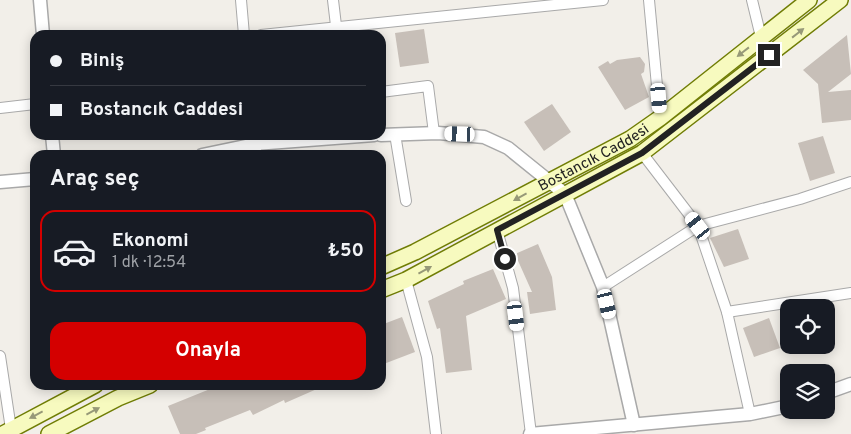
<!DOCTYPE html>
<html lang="tr">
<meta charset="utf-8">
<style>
:root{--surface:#171b24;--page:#20242c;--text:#f1f3f6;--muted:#9ea1a6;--line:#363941;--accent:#d40000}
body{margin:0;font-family:Overpass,sans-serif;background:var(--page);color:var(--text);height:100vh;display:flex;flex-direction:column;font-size:19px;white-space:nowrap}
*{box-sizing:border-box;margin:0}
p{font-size:16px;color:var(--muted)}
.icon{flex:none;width:28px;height:28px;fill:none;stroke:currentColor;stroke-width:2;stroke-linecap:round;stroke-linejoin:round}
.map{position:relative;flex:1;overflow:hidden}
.side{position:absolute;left:30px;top:150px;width:356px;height:240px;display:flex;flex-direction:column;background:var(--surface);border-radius:15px;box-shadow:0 2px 12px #0003}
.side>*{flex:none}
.banner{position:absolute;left:30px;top:30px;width:356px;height:110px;border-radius:15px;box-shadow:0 2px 12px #0003;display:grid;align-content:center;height:110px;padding:0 20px;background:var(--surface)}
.tools{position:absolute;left:780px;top:299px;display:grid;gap:10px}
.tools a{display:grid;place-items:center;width:55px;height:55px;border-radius:10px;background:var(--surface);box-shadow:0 2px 12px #0003;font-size:25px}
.end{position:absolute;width:22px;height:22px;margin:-11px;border:6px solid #222;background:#fff;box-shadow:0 0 0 2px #fff}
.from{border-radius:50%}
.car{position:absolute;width:15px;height:30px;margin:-15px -8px;border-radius:6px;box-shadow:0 0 4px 1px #0007;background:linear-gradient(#fff 24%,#345 0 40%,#fff 0 76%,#345 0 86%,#fff 0)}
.banner b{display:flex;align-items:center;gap:18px;height:48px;font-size:19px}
.banner b+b{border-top:1px solid var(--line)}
.banner i{width:12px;height:12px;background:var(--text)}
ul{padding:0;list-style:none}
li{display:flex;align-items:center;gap:15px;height:82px;margin:0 10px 8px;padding:0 10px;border:2px solid transparent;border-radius:15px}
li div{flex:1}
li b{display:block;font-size:19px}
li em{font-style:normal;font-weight:700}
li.selected{border-color:var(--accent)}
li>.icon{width:45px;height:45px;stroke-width:1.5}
h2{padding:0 20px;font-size:22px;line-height:60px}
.button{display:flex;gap:10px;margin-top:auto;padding:10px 20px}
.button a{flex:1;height:58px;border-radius:15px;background:var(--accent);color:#fff;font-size:20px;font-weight:700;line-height:58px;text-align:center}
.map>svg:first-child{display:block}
.building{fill:#c7bfb8}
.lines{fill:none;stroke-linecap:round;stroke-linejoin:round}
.minor-casing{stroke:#a9a9a9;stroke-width:12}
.tertiary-casing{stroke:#a9a9a9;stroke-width:15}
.secondary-casing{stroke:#707d05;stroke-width:18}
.minor{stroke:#fff;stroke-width:10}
.tertiary{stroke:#fff;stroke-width:12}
.secondary{stroke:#f7fabf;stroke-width:15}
.oneway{fill:#979978}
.route{stroke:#222;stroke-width:6}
.labels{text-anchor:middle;stroke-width:4.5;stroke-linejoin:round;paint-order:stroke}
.street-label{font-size:15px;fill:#222;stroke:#fff}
</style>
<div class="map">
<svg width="851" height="434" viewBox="0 0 851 434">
<rect width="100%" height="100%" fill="#f2efe9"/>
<g class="building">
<polygon points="424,29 429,63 400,67 395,33"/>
<polygon points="847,35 851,74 828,92 851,90 851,120 822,123 818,84 803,70"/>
<polygon points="640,57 645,64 644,72 641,74 649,97 625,110 598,67 608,61 610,64 617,60"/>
<polygon points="552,104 571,132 544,151 524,122"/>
<polygon points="823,136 835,173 810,181 798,143"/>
<polygon points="738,229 749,259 724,267 710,238"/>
<polygon points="538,244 552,277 556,310 530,314 527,292 532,292 515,254"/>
<polygon points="493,269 506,299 466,316 472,370 446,373 440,328 437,329 428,301 464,284 463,281"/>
<polygon points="402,317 415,352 381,365 381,325"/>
<polygon points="769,318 780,348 754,357 743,328"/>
<polygon points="220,385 326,385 285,403 284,400 253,415 250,410 205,428 206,430 196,434 180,434 168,406"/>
</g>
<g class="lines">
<g class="minor-casing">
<g id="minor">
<polyline points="241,0 244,35"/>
<polyline points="333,0 337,34"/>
<polyline points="649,0 660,118"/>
<polyline points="752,0 761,37"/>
<polyline points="261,35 603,0"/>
<polyline points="381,92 428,86 434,133"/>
<polyline points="0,108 35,104"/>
<polyline points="395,134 406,201"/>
<polyline points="253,135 257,155"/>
<polyline points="642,153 698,226 727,312 750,414"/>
<polyline points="497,230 513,288 531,434"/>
<polyline points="406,280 427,357 436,434"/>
<polyline points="603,287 698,226 800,199 851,182"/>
<polyline points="727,312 851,293"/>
<polyline points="0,356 11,429"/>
</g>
</g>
<g class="tertiary-casing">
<g id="tertiary">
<polyline points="40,0 43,35"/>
<polyline points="52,135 54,155"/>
<polyline points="381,135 438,133 484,137 508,148 565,194 603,287 634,425"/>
<polyline points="202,155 255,144 374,135"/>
<polyline points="0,182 35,179"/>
<polyline points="826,393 851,384"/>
<polyline points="530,434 750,414 789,406"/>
</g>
</g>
<g class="secondary-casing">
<g id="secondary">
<path id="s1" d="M381 267 415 252 630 139 660 118 809 0"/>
<polyline points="381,290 406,280 642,153 840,0"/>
<polyline points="3,434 95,385"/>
<polyline points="49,434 118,398 150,385"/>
</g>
</g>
<use href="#minor" class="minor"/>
<use href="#tertiary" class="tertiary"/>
<use href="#secondary" class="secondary"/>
</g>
<defs><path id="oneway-solid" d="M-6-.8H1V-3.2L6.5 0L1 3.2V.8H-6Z" transform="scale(1.25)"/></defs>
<g class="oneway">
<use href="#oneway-solid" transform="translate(798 33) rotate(-38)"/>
<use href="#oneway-solid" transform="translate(743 52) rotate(142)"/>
<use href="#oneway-solid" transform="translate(520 197) rotate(151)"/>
<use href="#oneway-solid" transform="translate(425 270) rotate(-29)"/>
<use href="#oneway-solid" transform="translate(93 411) rotate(-28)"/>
<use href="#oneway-solid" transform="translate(36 415) rotate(152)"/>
</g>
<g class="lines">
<polyline class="route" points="505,259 497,230 642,153 769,55"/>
</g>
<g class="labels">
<g class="street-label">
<text dy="5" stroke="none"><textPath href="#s1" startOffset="239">Bostancık Caddesi</textPath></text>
</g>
</g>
</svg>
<div class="tools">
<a><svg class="icon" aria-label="locate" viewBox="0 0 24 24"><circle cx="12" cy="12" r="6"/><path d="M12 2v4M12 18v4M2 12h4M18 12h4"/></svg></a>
<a><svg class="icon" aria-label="layers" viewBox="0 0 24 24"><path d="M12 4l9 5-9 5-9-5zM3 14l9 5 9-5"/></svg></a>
</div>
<i class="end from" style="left:505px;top:259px"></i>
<i class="end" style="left:769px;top:55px"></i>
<i class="car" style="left:659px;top:98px;rotate:175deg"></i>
<i class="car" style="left:460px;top:134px;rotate:272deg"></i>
<i class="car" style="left:698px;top:226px;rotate:323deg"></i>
<i class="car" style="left:607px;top:304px;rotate:167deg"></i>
<i class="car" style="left:516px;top:316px;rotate:173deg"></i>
<div class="banner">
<b><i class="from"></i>Biniş</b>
<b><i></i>Bostancık Caddesi</b>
</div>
<section class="side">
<h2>Araç seç</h2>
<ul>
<li class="selected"><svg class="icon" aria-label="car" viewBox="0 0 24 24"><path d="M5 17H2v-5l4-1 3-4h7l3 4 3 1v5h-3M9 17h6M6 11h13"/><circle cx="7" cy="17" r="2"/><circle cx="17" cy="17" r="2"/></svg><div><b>Ekonomi</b><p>1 dk · 12:54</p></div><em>₺50</em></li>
</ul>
<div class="button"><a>Onayla</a></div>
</section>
</div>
